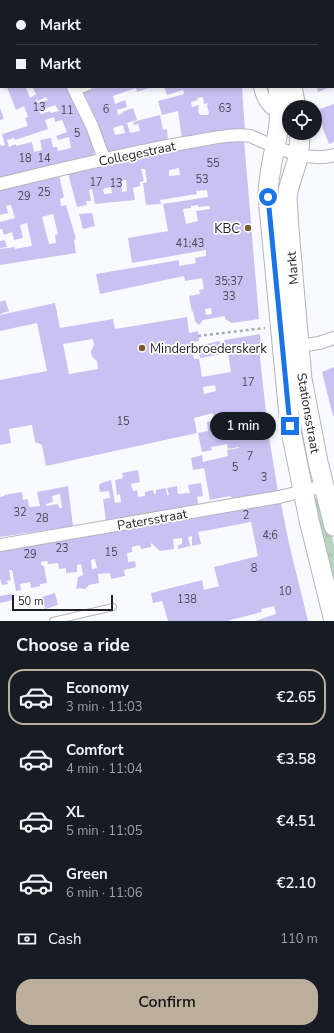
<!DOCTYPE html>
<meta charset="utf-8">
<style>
:root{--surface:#171b24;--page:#20242c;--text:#f1f3f6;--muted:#9ea1a6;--line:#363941;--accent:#bbaf9c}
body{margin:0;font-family:"Nunito Sans",sans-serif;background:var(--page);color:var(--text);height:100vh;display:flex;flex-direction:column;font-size:15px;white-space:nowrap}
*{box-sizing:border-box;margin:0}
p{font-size:13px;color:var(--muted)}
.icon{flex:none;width:22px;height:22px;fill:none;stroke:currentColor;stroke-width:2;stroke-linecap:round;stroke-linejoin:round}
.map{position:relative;height:621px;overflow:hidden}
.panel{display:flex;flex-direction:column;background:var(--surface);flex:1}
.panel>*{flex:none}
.top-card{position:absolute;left:0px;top:0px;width:334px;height:88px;box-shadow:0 2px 6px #0003;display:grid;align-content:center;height:88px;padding:0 16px;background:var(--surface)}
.fabs{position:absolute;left:282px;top:100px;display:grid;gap:8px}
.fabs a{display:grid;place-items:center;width:40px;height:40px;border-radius:50%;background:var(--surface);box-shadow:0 2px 6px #0003;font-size:20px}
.scale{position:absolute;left:12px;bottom:10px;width:101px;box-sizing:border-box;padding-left:4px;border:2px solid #1f2024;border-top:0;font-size:11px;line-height:14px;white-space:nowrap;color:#1f2024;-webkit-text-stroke:3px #fff;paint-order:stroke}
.end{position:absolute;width:18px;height:18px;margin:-9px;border:5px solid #1a73e8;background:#fff;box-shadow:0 0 0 2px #fff}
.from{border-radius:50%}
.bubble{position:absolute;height:28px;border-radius:14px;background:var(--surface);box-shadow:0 2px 6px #0003;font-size:13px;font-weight:600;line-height:28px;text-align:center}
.top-card b{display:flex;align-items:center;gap:14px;height:38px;font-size:15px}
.top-card b+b{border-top:1px solid var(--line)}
.top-card i{width:10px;height:10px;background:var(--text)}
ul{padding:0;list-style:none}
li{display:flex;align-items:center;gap:12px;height:56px;margin:0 8px 6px;padding:0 8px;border:2px solid transparent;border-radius:16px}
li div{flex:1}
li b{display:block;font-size:15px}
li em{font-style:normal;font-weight:600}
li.current{border-color:var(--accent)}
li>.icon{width:36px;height:36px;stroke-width:1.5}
h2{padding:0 16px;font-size:18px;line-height:48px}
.pay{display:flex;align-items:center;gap:10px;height:44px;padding:0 16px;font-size:15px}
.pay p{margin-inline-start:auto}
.button{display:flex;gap:8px;margin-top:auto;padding:8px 16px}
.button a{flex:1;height:46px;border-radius:16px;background:var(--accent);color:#111;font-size:16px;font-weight:600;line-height:46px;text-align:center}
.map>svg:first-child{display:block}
.grass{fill:url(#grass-tufts)}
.building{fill:#c9c1f1;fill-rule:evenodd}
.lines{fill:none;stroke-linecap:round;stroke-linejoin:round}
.lane-casing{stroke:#b3b4c0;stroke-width:8}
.street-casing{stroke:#b3b4c0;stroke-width:14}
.primary-casing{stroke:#b3b4c0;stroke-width:21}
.path{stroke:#aaabb0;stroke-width:2.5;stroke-dasharray:3 3;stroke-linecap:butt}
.lane{stroke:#fff;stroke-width:6}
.street{stroke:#fff;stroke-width:12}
.primary{stroke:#fff;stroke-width:19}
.route{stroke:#1a73e8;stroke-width:5}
.poi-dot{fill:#785c2f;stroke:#fff;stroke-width:1.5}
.labels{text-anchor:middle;stroke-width:3.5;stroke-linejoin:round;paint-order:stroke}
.number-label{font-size:11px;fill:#4a4857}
.street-label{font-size:13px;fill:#1f2024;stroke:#fff}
.poi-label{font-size:13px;fill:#1f2024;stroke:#fff;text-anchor:end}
</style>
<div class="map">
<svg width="334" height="621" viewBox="0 0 334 621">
<defs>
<pattern id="grass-tufts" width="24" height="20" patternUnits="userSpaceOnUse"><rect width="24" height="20" fill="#b6d5bf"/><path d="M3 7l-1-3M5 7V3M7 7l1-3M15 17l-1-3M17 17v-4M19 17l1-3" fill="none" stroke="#9cb7a4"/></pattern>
</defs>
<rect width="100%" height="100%" fill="#f9faff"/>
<polygon class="grass" points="316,498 320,498 323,501 334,545 334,592 314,500"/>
<g class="building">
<path d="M7 87H26L30 98 36 94 33 88 34 87H69L88 126 96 152 93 153 94 156 0 179V144L1 146 5 145 2 134 28 126 25 118 28 117 24 106 16 110ZM46 97 48 100 37 103 36 100 37 99 38 101ZM55 105 59 111 51 113 50 111 41 114 39 111ZM54 117 55 122 62 120 67 132 56 136 58 140 69 137 71 148 58 151 57 147H53L51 138 40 140 42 150 34 152 32 142 16 146V144L9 147 7 140 14 138 15 140 48 129 45 120Z"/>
<path d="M98 87H152L137 92 136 88 113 96 115 104 125 100 127 107 117 110 118 115 123 113 122 112 133 108 137 120 127 123 130 133 140 131 138 124 134 125 133 122 144 119 160 115 163 130 167 129 168 141 108 152 83 95 84 92ZM123 125 125 133 115 135 113 128Z"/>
<path d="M164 87H242L245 131 182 139 178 111 162 115 158 101 184 94 183 90 167 95ZM203 97 204 104 208 103 207 106 209 113 208 115H200L198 112 199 105 192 107 191 102 198 100 197 98Z"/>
<polygon points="317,87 330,87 318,92"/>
<polygon points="334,104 334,142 329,144 323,129 320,109"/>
<polygon points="0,108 4,119 0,120"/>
<path d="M244 139 259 319 232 323 225 319V316L203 320 199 325 195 321 193 311 192 312 189 296 200 294 199 290 204 289 202 278 185 281 184 276 100 294 96 274 179 260V266L196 263 195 258 206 256V250L132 263 128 238 168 231 163 204 208 197 207 190 196 191 197 194 160 200 161 204 146 205 143 183 147 182 145 169H141L144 181 140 182V186L133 188 135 200 95 204 92 189 89 190 91 201H86L87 205 77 207 68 173 117 160ZM179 168 180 175 169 176V170ZM126 180 127 191 122 192 121 181ZM111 187 112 193 104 194 103 189ZM198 205V207L210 206V209L196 211 198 221 186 224 183 209 191 208V206ZM211 308 212 314 206 315 205 309Z"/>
<path d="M59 175 64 197 60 199 61 206 66 205 76 239 74 240 76 253 0 265V249L15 247V249L32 246 27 223 20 225 23 238 14 240 12 232 4 235 2 229H0V222L15 218 11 205 6 206 8 213 0 215V190ZM53 214 58 234 55 235 56 243 49 244 42 217Z"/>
<polygon points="92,213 95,226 83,229 79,214"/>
<polygon points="5,240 7,247 0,248 0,241"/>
<polygon points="5,300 9,311 0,314 0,302"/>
<path d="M55 303 60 328 113 319 115 329 187 317 189 333 198 331 199 341 191 342 194 359H199L202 377 231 372 228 353 200 358 199 353 203 345 219 341 221 345 225 344 224 340 260 334 261 348H259L266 413 270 443 278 492 235 500 230 496 210 500 204 468 193 470 191 458 202 455 203 462 228 456 227 450 239 448V447L228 449 227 444 211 447 212 450 202 452 198 433 208 431 207 422 236 417V415L214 418 213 413 194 418 197 433 46 466 42 445 35 442 32 425 9 429 11 443 0 445V380L47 371 37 323 0 331V315ZM93 339 94 345 91 351 92 357 97 361 98 369 69 374 63 344ZM215 385 216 391 204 394 203 387Z"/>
<polygon points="334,367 334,416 333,416 322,372"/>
<polygon points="138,470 140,482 131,484 133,491 137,490 138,497 145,496 145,492 153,490 154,494 156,494 156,490 166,488 167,495 169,495 167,488 177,486 178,494 190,493 188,485 201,483 203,496 197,497 199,507 106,522 103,499 110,498 109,491 100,492 99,486 101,483 111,480 115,503 121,502 120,494 117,495 115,480 123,478 122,473"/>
<path d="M68 486 73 526 0 537V497L4 496V495L22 492 23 500 28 499 29 507 40 506 37 492ZM60 494 62 508H59L58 504 46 506V504L53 502 52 496Z"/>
<path d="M280 499 290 548 308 621H255L276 614 274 606 261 609 262 612 227 621H168L162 601 153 603 151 593 202 580 204 590 219 586 214 567 258 556 251 522 198 532 201 544 192 546V536L188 537 190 546 178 549V545L182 544V538L173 539 174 549 160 551 151 543V547L141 549 140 545 132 547V552L127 553 128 562 135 561 136 567 124 570 125 576 111 579 110 573 98 574 99 583 89 585 85 589 79 588 76 589 78 577 83 575 81 564 77 565V572L66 573V568L59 569 58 563 48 564 47 561 41 562V565L44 566 47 583 40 584V586L31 588 30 582 20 584 21 590 16 591 12 570H9L11 580 7 581 8 584 2 585 0 578V546L162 524ZM95 559 97 568 92 569 91 560Z"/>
<polygon points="55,593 58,605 45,609 42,597"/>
<polygon points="12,594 13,600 0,603 0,596"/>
</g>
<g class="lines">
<g class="lane-casing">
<g id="lane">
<polyline points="76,92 89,87"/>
<polyline points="53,621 113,607"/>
</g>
</g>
<g class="street-casing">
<g id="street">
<polyline points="30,0 30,1"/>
<polyline points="242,0 242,1"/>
<polyline points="73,87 92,126 104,159"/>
<path d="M260 87C263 99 267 107 279 113"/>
<path d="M0 184C61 169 122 154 184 143 204 140 231 133 250 136 277 147 305 163 334 155"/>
<polyline points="293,347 319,343 334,338"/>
<polyline points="0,545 279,497 324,486"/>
</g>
</g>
<g class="primary-casing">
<g id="primary">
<polyline points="260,0 261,1"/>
<polyline points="277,0 277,1"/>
<path d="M278 87C279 99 280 112 279 124 276 149 268 171 268 197L290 426 309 520 334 621"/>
<polyline points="292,87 296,107"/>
<polyline points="300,133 299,155 289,187 287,197 289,229 302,379 318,462 334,526"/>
</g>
</g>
<polyline class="path" points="198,336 265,328"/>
<use href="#lane" class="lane"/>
<use href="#street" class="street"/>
<use href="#primary" class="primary"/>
</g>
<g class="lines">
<polyline class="route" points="268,197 290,426"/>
</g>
<g class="poi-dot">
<circle cx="248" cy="228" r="4"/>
<circle cx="142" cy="348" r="4"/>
</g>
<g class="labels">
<g class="number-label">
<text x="39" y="111">13</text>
<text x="225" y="112">63</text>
<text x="106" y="113">6</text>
<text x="67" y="114">11</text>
<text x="77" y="137">5</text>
<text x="25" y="162">18</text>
<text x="44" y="162">14</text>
<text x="213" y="167">55</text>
<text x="202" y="183">53</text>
<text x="96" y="186">17</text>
<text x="116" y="187">13</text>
<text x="44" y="196">25</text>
<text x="24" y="200">29</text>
<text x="190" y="247">41;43</text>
<text x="229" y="285">35;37</text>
<text x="229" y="300">33</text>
<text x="248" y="386">17</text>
<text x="123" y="425">15</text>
<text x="250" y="460">7</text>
<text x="235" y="471">5</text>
<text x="264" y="481">3</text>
<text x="20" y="516">32</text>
<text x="246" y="519">2</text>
<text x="42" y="522">28</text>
<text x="270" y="539">4;6</text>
<text x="62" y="552">23</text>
<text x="111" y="556">15</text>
<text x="30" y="558">29</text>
<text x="254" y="572">8</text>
<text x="285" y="595">10</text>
<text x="187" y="603">138</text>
</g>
<g class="street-label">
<text transform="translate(137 153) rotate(-12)" y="5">Collegestraat</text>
<text transform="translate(292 268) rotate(-95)" y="5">Markt</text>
<text transform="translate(309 413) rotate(80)" y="5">Stationsstraat</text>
<text transform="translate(152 519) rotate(-10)" y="5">Patersstraat</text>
</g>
<g class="poi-label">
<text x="240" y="233">KBC</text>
<text x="150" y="353" text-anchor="start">Minderbroederskerk</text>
</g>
</g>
</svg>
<div class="fabs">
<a><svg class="icon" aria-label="locate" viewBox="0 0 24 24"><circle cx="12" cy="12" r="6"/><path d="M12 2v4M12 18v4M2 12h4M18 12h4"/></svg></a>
</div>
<div class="scale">50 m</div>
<i class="end from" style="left:268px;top:197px"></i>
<i class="end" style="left:290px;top:426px"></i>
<div class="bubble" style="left:210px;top:412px;width:66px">1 min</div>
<div class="top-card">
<b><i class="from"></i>Markt</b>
<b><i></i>Markt</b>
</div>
</div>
<section class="panel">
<h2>Choose a ride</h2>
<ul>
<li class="current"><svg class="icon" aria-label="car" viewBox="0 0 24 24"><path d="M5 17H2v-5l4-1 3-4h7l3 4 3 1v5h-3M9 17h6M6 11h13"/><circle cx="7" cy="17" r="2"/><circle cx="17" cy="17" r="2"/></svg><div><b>Economy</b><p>3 min · 11:03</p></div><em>€2.65</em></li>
<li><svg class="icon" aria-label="car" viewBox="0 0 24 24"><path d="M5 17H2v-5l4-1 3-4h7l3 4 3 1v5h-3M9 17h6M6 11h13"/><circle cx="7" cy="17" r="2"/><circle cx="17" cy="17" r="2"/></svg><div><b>Comfort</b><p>4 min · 11:04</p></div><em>€3.58</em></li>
<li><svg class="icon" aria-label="car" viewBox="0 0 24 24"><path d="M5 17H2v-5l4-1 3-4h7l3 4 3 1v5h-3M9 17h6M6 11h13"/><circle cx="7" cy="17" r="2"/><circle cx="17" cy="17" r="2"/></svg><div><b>XL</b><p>5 min · 11:05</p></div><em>€4.51</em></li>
<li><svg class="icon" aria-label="car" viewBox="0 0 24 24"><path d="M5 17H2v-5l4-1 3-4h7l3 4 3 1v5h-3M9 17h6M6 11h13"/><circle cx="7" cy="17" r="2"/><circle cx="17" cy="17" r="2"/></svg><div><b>Green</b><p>6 min · 11:06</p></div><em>€2.10</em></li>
</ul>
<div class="pay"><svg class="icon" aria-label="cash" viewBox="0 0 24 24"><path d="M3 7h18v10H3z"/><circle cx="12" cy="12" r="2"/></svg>Cash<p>110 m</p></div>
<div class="button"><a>Confirm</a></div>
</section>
